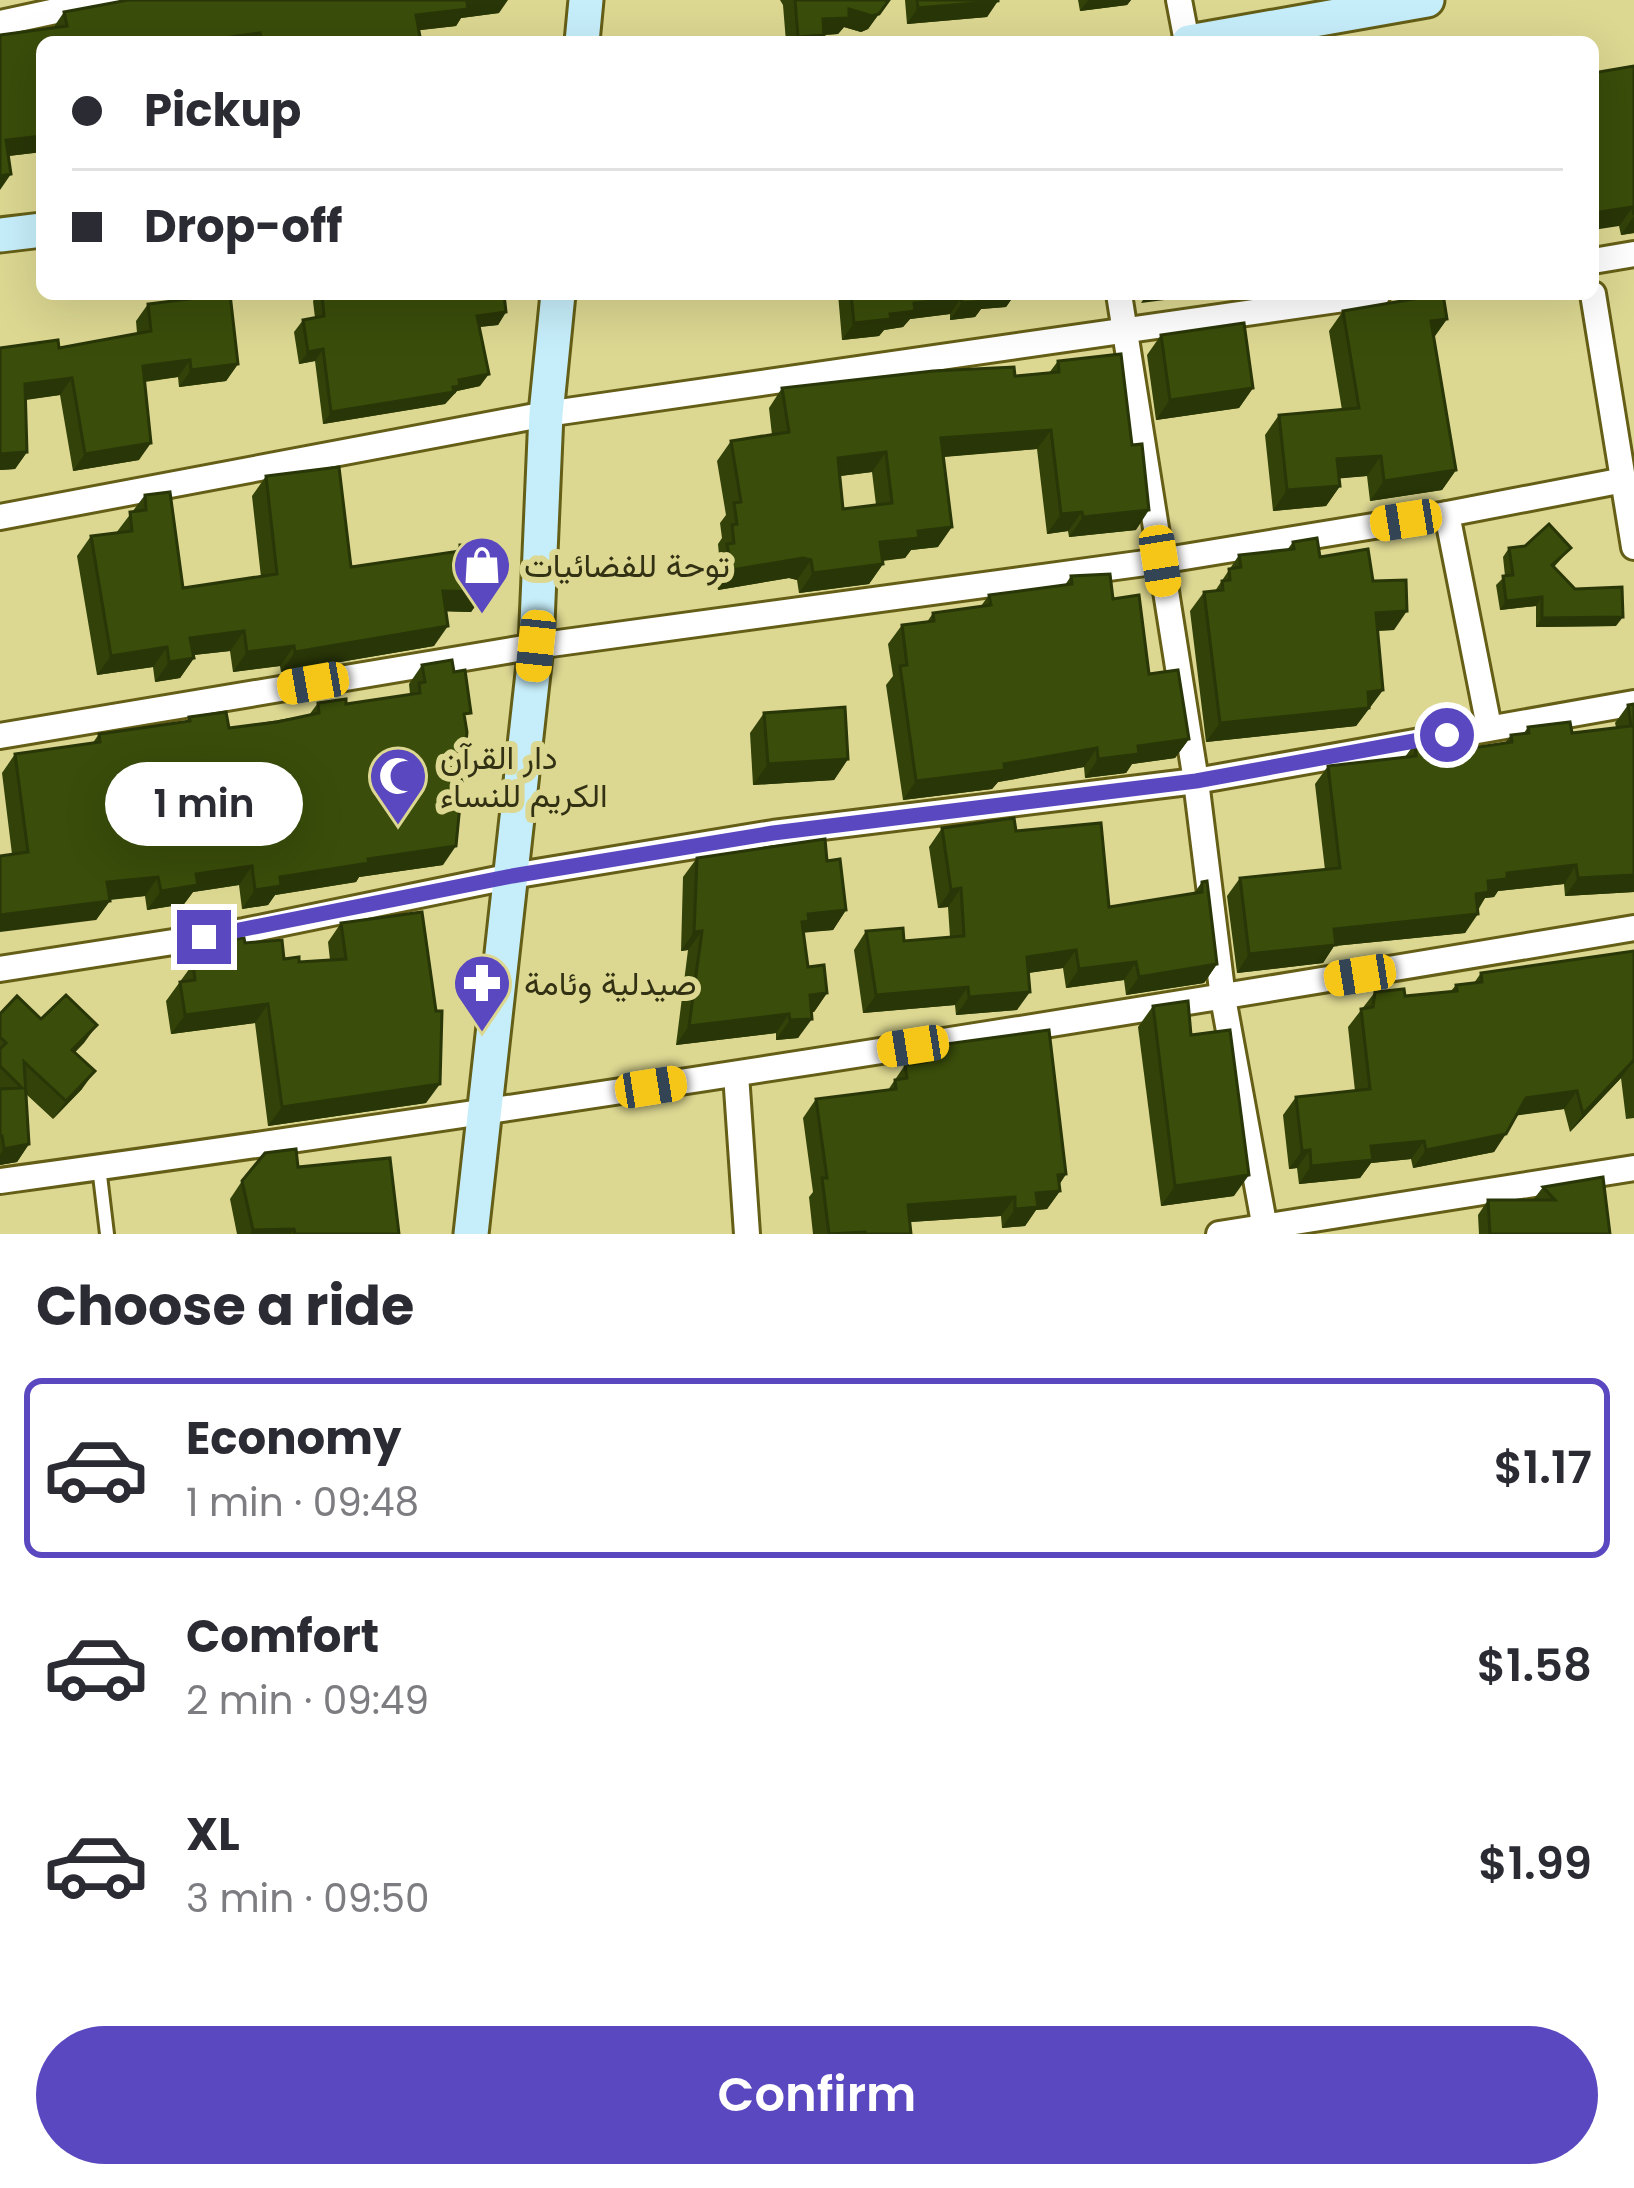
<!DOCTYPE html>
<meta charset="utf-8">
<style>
:root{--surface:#fff;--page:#f7f7f7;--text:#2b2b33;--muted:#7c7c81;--line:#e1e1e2;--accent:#5a48c0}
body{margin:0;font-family:Poppins,Vazirmatn,sans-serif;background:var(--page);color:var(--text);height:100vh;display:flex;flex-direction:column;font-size:45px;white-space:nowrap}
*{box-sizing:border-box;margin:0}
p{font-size:39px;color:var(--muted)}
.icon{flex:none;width:66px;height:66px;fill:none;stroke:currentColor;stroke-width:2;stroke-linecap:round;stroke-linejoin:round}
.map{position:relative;height:1234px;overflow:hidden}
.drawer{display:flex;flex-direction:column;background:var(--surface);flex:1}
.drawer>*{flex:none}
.hud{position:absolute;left:36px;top:36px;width:1563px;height:264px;border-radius:18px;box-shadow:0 12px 48px #0002;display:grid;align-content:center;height:264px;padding:0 36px;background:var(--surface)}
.end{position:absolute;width:54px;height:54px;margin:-27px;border:15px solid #5a48c0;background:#fff;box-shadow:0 0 0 6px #fff}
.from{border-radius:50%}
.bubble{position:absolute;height:84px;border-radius:42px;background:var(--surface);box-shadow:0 12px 48px #0002;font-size:39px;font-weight:600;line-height:84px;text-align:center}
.car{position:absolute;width:36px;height:72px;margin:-36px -18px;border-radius:15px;box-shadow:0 0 9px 3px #0007;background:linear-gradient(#f5c518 24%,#345 0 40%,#f5c518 0 76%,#345 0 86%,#f5c518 0)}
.hud b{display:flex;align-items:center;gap:42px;height:114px;font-size:45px}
.hud b+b{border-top:3px solid var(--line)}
.hud i{width:30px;height:30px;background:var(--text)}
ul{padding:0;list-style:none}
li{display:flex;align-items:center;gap:36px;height:180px;margin:0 24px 18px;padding:0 12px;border:6px solid transparent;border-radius:18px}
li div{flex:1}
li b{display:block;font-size:45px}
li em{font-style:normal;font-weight:600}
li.active{border-color:var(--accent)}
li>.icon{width:108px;height:108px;stroke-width:1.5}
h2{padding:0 36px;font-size:54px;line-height:144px}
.action{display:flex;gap:24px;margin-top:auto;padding:24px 36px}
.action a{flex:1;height:138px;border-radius:72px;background:var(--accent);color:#fff;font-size:48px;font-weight:600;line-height:138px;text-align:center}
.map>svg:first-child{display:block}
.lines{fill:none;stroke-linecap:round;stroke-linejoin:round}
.lane-casing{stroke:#645e16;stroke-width:18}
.street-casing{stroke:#645e16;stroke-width:30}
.secondary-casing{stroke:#645e16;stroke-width:39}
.lane{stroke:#fff;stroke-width:12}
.street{stroke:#fff;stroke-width:24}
.secondary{stroke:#c6eefa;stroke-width:33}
.wall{fill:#324209;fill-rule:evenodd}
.shaded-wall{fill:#293607}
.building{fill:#3a4d0a;stroke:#293607;stroke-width:3;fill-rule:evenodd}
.route{stroke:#5a48c0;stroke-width:15}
.labels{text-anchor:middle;stroke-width:12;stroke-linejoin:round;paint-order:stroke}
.poi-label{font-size:33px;fill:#333114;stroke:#dcd791;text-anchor:start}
</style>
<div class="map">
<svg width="1634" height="1234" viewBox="0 0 1634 1234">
<rect width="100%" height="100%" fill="#dcd791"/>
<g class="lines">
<g class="lane-casing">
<polyline id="lane" points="99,1167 107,1234"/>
</g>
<g class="street-casing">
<g id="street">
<polyline points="1179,0 1187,42"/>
<polyline points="0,23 107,0"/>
<polyline points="1593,261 1634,254"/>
<polyline points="1119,294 1196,781 1223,998 1266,1234"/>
<polyline points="1593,294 1634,547"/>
<polyline points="1447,514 1489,727"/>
<polyline points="0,517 546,414 1378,294"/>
<polyline points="0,736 536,646 1160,561 1447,514 1624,480"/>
<polyline points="0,969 244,931 512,876 773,833 1196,781 1634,703"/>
<polyline points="736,1074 747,1234"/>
<path d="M0 1181C546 1106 1090 1020 1634 928"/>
<polyline points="1219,1234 1634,1168"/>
</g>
</g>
<g class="secondary-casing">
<g id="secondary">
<polyline points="582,42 586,0"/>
<polyline points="1189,42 1427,0"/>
<polyline points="0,235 42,230"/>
<polyline points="471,1234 536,646 546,414 558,294"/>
</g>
</g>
<use href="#lane" class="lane"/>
<use href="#street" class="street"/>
<use href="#secondary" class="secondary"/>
</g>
<g class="wall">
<polygon points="780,0 889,0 868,29 861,32 844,27 838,34 824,35 819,42 786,42 783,5"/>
<polygon points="905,0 998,0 987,17 907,24"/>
<polygon points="1078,0 1131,0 1127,5 1080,11"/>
<polygon points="64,12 499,13 461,18 456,26 419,30 421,42 42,42 42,152 8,156 0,35 53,28"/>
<polygon points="1634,66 1634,233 1621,235 1619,226"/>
<polygon points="318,294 504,294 506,312 498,325 479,327 480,386 457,391 445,404 323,424 315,361 299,364 294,332 303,320 315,318 313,301"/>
<polygon points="838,294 1015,294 1006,307 981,309 975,317 950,320 950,314 910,319 903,327 884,330 879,336 842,340"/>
<polygon points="148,304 238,364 226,381 179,387 178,377 145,382 139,460 73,471 60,395 26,400 27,452 15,469 0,470 0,348 59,348 137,333 136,321"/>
<polygon points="1343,311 1447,319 1433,338 1456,470 1442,490 1370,501 1367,476 1339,478 1340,486 1326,506 1273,511 1265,435 1279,415 1342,410 1329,331"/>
<polygon points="1161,335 1253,388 1239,408 1156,420 1147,355"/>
<path d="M1058 361 1136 530 1069 537 1068 531 1047 534 1037 449 944 457 938 547 911 550 905 558 883 561V564L869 584 799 593 797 580 789 578 718 590 713 563 719 555 718 544 722 538 720 523 726 515 717 461 731 441 772 435 769 408 782 388 1015 376 1049 373ZM872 472 876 505 843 509 840 476Z"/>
<polygon points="266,476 351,567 455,552 460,545 485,592 471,612 446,611 434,646 281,672 280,666 233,672 230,651 193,655 194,658 180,678 155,682 153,667 97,675 77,556 91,536 116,533 145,495 183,588 261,577 252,496"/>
<polygon points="1293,542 1373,581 1394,630 1378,631 1383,690 1356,726 1206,742 1190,611 1204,592 1215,591 1239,555 1287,550"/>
<polygon points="1509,548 1571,548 1554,567 1575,589 1616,626 1536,627 1536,606 1500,610 1496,585 1505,576 1503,557"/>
<polygon points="1071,576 1113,599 1149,674 1189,739 1175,758 1132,764 1126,773 1085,778 1084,767 998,782 992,789 903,800 886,685 893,676 888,644 902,625 927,622 933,613 981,606 989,595 1065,585"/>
<polygon points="422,665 465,722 443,865 359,877 356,882 275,895 268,905 242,909 239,885 193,892 184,904 147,910 145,896 110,900 96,920 12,854 2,773 15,754 92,744 99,734 186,722 189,717 229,728 309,715 318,703 346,704 410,694 409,684"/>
<polygon points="1634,704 1634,892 1565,896 1564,884 1498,891 1494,897 1485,898 1465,933 1334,946 1323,963 1237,973 1227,896 1240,878 1325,870 1315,784 1328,766 1405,757 1415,743 1466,749 1505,743 1511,735 1524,733 1528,727 1572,733 1616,727 1615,723 1628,705"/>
<polygon points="764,713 848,759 834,780 753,785 750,733"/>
<polygon points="942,828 1016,831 1109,907 1194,893 1202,882 1217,964 1204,983 1126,995 1124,980 1066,988 1063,968 1028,973 1017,1010 956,1015 955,1005 863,1013 854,950 866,931 904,941 950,937 948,907 938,908 929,847"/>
<polygon points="697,858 827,861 846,910 833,930 803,932 808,967 827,993 814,1012 811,1012 798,1038 776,1040 776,1033 676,1045 688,950 681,951 683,877"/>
<polygon points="341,923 426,1103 268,1126 255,1023 171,1034 166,1001 208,943 245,943 284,959 299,962 330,960 328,942"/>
<polygon points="1634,951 1634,1118 1626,1119 1621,1078 1570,1132 1564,1109 1516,1115 1494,1152 1413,1168 1411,1159 1371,1163 1360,1178 1299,1184 1297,1168 1289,1169 1283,1115 1296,1097 1355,1091 1348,1027 1375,992 1405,996 1451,991 1456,985 1474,983 1481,973"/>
<polygon points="1153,1006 1191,1035 1234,1196 1161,1206 1138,1027"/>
<polygon points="0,1014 97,1025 75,1052 82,1089 53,1119 26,1094 29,1144 17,1162 0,1165"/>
<polygon points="924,1047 1066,1174 1059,1185 1060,1191 1047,1209 1036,1210 1025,1226 1002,1228 1001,1216 910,1222 911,1234 813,1234 809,1197 813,1192 803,1118 816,1099 888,1090 905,1065 912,1064"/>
<polygon points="298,1167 399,1234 237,1234 230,1199 242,1181"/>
<polygon points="1543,1187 1610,1234 1479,1234 1478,1215 1488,1200 1533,1200"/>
</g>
<g class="shaded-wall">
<polygon points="482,0 508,0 499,13 461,18 456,26 404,32 416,15"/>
<polygon points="889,0 868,29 861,32 844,27 838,34 824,35 819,42 794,42 798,37 823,19 849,9"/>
<polygon points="1088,0 1131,0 1127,5 1080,11"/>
<polygon points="998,1 987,17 907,24 918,8"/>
<polygon points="260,33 254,42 194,42"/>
<polygon points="42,136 42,152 0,157 6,140"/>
<polygon points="11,174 0,190 0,176"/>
<polygon points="1633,207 1619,226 1593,230 1593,213"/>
<polygon points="1634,216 1634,233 1621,235"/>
<polygon points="985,294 1015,294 1006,307 981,309 975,317 950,320 962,303"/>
<polygon points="1147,294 1212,294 1141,303"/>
<polygon points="961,298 950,314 910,319 903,327 884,330 879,336 842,340 854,323 890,314 914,303"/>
<polygon points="506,312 498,325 469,328 477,316"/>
<polygon points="1447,319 1433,339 1431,321"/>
<polygon points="323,349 315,361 299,364 308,352"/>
<polygon points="190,360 178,377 131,383 143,366"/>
<polygon points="238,364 226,381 179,387 191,370"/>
<polygon points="489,374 480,386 457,391 445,404 323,424 331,412"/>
<polygon points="72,378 60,395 14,401 25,384"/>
<polygon points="1253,388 1239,408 1156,420 1170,400"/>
<polygon points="1051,430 1037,449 928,458 941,438"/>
<polygon points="151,443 139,460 73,471 85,454"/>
<polygon points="27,452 15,469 0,470 0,454"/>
<polygon points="886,452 872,472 824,478 838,458"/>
<polygon points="1381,456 1367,476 1323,480 1337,459"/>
<polygon points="1456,470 1442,490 1370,501 1384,481"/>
<polygon points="1340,486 1326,506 1273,511 1287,490"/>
<polygon points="1149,510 1136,530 1069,537 1083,517"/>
<polygon points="1082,512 1068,531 1047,534 1061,514"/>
<polygon points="952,527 938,547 911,550 905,558 866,562 880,542 918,531"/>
<polygon points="803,558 811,560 797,580 789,578 718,590 732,570"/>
<polygon points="883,564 869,584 799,593 813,573"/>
<polygon points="443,591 485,592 471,612 429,611"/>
<polygon points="1542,597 1536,606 1500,610 1506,601"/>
<polygon points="1407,611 1394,630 1363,631 1376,613"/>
<polygon points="1623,617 1616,626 1536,627 1542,618"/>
<polygon points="448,626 434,646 281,672 295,652"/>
<polygon points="244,631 230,651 176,657 190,638"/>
<polygon points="294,646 280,666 233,672 247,652"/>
<polygon points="167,647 153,667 97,675 111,656"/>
<polygon points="194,658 180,678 155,682 169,662"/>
<polygon points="1383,690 1356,726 1206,742 1220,723"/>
<polygon points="1189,739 1175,758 1132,764 1126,773 1085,778 1098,759 1138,746"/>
<polygon points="1097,748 1084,767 998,782 992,789 903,800 916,781"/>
<polygon points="848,759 834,780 753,785 768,764"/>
<polygon points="456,846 443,865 359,877 356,882 275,895 268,905 242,909 255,890 280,877 368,859"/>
<polygon points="1576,865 1564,884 1498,891 1494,897 1485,898 1476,911 1476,894 1488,881 1507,873"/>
<polygon points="252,866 239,885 193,892 184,904 147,910 161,891 196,874"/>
<polygon points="1634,875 1634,892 1565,896 1578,878"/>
<polygon points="158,877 145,896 94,901 107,882"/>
<polygon points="961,888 948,907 938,908 951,890"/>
<polygon points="110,901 96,920 0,932 0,915"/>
<polygon points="846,910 833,930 801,933 789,941 808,914"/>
<polygon points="1478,914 1465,933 1334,946 1323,963 1237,973 1249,954 1334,929"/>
<polygon points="702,931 688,950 681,951 694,932"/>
<polygon points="1076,950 1063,968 1014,975 1027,957"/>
<polygon points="1136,962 1124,980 1066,988 1079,969"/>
<polygon points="1217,964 1204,983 1126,995 1139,977"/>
<polygon points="968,987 955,1005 863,1013 876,995"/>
<polygon points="1030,992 1017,1010 956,1015 969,997"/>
<polygon points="827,993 814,1012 796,1014 810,995"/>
<polygon points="268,1004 255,1023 171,1034 185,1015"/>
<polygon points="789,1014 776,1033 676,1045 689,1026"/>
<polygon points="812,1019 798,1038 776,1040 790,1020"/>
<polygon points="97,1025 84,1043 60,1068 72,1050"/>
<polygon points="1634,1060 1621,1078 1570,1132 1583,1114"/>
<polygon points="95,1071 82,1089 53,1119 66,1101"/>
<polygon points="440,1084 426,1103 268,1126 282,1107"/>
<polygon points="1577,1091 1564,1109 1513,1116 1526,1098"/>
<polygon points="1506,1134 1494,1152 1413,1168 1426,1150"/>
<polygon points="1424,1141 1411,1159 1371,1163 1360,1178 1299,1184 1311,1166 1371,1146"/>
<polygon points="29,1144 17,1162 0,1165 0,1155 4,1149"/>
<polygon points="1310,1150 1297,1168 1289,1169 1302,1151"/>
<polygon points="1066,1174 1055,1191 1060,1191 1047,1209 1036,1210 1025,1226 1002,1228 1015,1209 1058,1175"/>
<polygon points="1249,1175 1234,1196 1161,1206 1175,1186"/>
<polygon points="1015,1197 1001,1216 895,1223 908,1205"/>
<polygon points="294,1229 290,1234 250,1234 253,1230"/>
</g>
<g class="building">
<polygon points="128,0 482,0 467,2 468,9 416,15 421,42 262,42 260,33 194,42 42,42 42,136 6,140 11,174 0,176 0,35 67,26 64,12"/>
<polygon points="795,0 889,0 879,14 872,16 849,9 849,18 823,19 824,35 798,37"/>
<polygon points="917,0 998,0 998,1 918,8"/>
<polygon points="1634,66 1634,215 1633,207 1593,213 1593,73"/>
<polygon points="230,294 238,364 191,370 190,360 143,366 151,443 85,454 72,378 25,384 27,452 0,454 0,348 58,340 59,348 151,331 148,304"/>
<polygon points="322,294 504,294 506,312 477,316 489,374 459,380 460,386 453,387 454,392 331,412 323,349 308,352 303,320 324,316"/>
<polygon points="851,294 986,294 987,301 962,303 961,298 914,303 915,311 890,314 891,319 854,323"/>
<polygon points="1443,294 1447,319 1431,321 1456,470 1384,481 1381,456 1337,459 1340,486 1287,490 1279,415 1359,408 1343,311"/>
<polygon points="1244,323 1253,388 1170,400 1161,335"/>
<path d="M1121 354 1132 445 1142 444 1149 510 1083 517 1082 512 1061 514 1051 430 941 438 952 527 918 531 919 538 880 542 883 564 813 573 811 560 803 558 732 570 727 544 734 543 732 525 737 524 734 503 741 502 731 441 789 432 782 388 933 371 1014 367 1015 376 1059 372 1058 361ZM886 452 892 503 843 509 838 458Z"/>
<polygon points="339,467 351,567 460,551 460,545 488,546 485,592 443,591 448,626 295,652 294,646 247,652 244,631 190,638 194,658 169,662 167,647 111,656 91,536 132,531 130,512 146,510 145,495 170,492 183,588 277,574 266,476"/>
<polygon points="1549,524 1571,548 1552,565 1575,589 1622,587 1623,617 1542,618 1542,597 1506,601 1503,576 1513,575 1509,548 1525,546"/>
<polygon points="1317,538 1320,557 1368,549 1373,581 1406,580 1407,611 1376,613 1383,690 1368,692 1369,708 1220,723 1204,592 1223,590 1222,581 1230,580 1229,569 1241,567 1239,555 1294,549 1293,542"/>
<polygon points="1110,574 1113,599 1139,595 1149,674 1178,670 1189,739 1138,746 1139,754 1098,759 1097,748 1004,764 1005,770 916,781 900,666 907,665 902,625 934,621 933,613 991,605 989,595 1072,584 1071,576"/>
<polygon points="452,660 454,672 465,670 471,713 464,714 467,732 456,846 368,859 369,863 280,877 281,886 255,890 252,866 196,874 198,885 161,891 158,877 107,882 110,901 0,915 0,856 28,852 15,754 100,742 99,734 190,721 189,717 226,712 229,728 277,722 319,713 318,703 346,699 346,704 420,693 419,683 425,682 422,665"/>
<polygon points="1634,704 1634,875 1578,878 1576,865 1507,873 1507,879 1488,881 1489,892 1476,894 1478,914 1334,929 1336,945 1249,954 1240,878 1340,868 1328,766 1416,756 1415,743 1427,740 1465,740 1466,749 1512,742 1511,735 1529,733 1528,727 1570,722 1572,733 1631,726 1628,705"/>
<polygon points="845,707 848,759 768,764 764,713"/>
<polygon points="1014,818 1016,831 1101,823 1109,907 1202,892 1202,882 1207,881 1217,964 1139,977 1136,962 1079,969 1076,950 1027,957 1030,992 969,997 968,987 876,995 866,931 903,928 904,941 964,936 961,888 951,890 942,828"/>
<polygon points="825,839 827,861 840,859 846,910 808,914 809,921 802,922 808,967 824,965 827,993 810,995 812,1019 790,1020 789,1014 689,1026 702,931 694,932 697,858"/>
<polygon points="422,912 436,1011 442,1011 440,1084 282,1107 268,1004 185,1015 180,982 195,980 193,963 211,961 208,943 244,938 245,943 282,940 284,959 299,957 299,962 346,959 341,923"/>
<polygon points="1634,951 1634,1062 1634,1060 1583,1114 1577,1091 1526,1098 1506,1134 1426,1150 1424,1141 1371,1146 1373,1160 1311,1166 1310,1150 1302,1151 1296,1097 1370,1089 1361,1009 1373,1007 1375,992 1404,989 1405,996 1457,991 1456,985 1482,982 1481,973"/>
<polygon points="66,995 97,1025 72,1050 95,1071 66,1101 24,1062 29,1144 4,1149 2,1136 0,1136 0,1089 22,1088 0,1066 0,1049 6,1043 0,1037 0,1014 17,996 41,1019"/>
<polygon points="1188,1001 1191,1035 1230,1030 1249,1175 1175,1186 1153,1006"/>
<polygon points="1049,1030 1066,1174 1058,1175 1060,1191 1036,1193 1038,1207 1015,1209 1015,1197 908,1205 911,1234 865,1234 865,1232 829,1234 822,1178 827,1178 816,1099 896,1089 895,1080 907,1078 905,1065 926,1062 924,1047"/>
<polygon points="296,1149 298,1167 390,1158 399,1234 295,1234 294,1229 253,1230 242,1181 265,1153"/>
<polygon points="1603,1177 1610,1234 1490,1234 1488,1200 1555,1200 1543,1187"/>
</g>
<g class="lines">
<polyline class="route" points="204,937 512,876 773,833 1196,781 1447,735"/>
</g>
<defs>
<g id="shop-pin" transform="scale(3)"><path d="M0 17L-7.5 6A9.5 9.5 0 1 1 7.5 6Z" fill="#5a48c0" stroke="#dcd791"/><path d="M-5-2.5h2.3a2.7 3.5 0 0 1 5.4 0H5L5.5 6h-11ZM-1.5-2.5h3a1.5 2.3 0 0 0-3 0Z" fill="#fff"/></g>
<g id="mosque-pin" transform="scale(3)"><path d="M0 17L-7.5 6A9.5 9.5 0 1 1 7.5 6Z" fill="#5a48c0" stroke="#dcd791"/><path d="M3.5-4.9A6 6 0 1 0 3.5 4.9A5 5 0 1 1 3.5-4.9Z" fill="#fff"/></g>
<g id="pharmacy-pin" transform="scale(3)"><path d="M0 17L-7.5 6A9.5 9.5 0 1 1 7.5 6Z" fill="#5a48c0" stroke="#dcd791"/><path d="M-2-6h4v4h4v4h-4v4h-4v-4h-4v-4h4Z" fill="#fff"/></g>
</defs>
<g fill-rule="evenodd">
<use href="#shop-pin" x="482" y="565"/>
<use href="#mosque-pin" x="398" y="776"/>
<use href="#pharmacy-pin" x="482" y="983"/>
</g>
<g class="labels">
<g class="poi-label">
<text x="524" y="577">توحة للفضائيات</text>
<text x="440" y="769">دار القرآن<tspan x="440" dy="38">الكريم للنساء</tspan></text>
<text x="524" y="995">صيدلية وئامة</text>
</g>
</g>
</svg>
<i class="end from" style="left:1447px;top:735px"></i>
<i class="end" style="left:204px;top:937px"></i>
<div class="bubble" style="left:105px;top:762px;width:198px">1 min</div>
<i class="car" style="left:1406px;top:520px;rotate:261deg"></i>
<i class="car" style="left:1160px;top:561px;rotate:171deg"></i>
<i class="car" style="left:536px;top:646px;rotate:186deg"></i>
<i class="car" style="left:313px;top:683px;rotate:260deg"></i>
<i class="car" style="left:1360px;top:975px;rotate:261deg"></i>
<i class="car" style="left:913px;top:1046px;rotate:261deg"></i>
<i class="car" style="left:651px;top:1087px;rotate:81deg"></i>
<div class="hud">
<b><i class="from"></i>Pickup</b>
<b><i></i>Drop-off</b>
</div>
</div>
<section class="drawer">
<h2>Choose a ride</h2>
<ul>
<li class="active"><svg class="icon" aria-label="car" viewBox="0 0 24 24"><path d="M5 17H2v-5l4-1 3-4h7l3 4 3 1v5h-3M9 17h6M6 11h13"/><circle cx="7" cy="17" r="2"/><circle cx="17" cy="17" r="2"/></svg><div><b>Economy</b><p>1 min · 09:48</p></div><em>$1.17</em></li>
<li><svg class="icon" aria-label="car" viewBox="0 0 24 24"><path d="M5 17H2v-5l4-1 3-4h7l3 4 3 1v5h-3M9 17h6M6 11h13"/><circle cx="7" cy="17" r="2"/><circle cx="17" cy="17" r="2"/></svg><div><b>Comfort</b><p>2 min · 09:49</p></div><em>$1.58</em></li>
<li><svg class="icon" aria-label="car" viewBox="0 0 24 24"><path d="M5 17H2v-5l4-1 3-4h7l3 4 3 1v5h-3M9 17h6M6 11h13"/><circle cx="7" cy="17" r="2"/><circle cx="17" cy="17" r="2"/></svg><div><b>XL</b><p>3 min · 09:50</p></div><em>$1.99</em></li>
</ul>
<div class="action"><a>Confirm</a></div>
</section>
